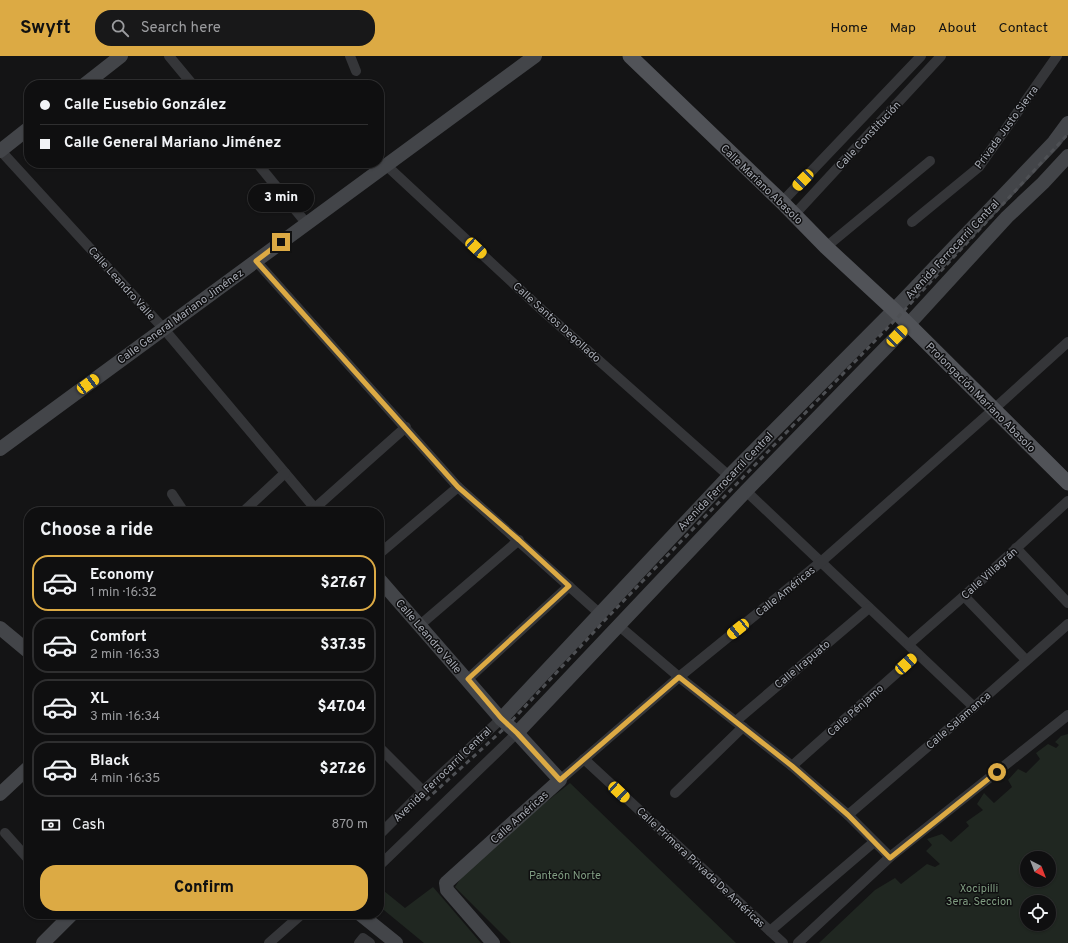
<!DOCTYPE html>
<meta charset="utf-8">
<style>
:root{--surface:#0f0f10;--page:#181819;--text:#f1f3f6;--muted:#9b9c9f;--line:#2f2f30;--accent:#dcaa44}
body{margin:0;font-family:Overpass,sans-serif;background:var(--page);color:var(--text);height:100vh;display:flex;flex-direction:column;font-size:15px;white-space:nowrap}
*{box-sizing:border-box;margin:0}
p{font-size:13px;color:var(--muted)}
.icon{flex:none;width:22px;height:22px;fill:none;stroke:currentColor;stroke-width:2;stroke-linecap:round;stroke-linejoin:round}
.map{position:relative;flex:1;overflow:hidden}
.details{position:absolute;left:24px;top:451px;width:360px;height:412px;display:flex;flex-direction:column;background:var(--surface);border-radius:16px;box-shadow:0 1px 3px #0004,0 0 0 1px var(--line)}
.details>*{flex:none}
.guide{position:absolute;left:24px;top:24px;width:360px;height:88px;border-radius:16px;box-shadow:0 1px 3px #0004,0 0 0 1px var(--line);display:grid;align-content:center;height:88px;padding:0 16px;background:var(--surface)}
.needle{width:26px;rotate:138deg}
.controls{position:absolute;left:1020px;top:795px;display:grid;gap:8px}
.controls a{display:grid;place-items:center;width:36px;height:36px;border-radius:50%;background:var(--surface);box-shadow:0 1px 3px #0004,0 0 0 1px var(--line);font-size:20px}
.end{position:absolute;width:18px;height:18px;margin:-9px;border:5px solid #dcaa44;background:#111;box-shadow:0 0 0 2px #111}
.from{border-radius:50%}
.bubble{position:absolute;height:28px;border-radius:14px;background:var(--surface);box-shadow:0 1px 3px #0004,0 0 0 1px var(--line);font-size:13px;font-weight:800;line-height:28px;text-align:center}
.car{position:absolute;width:12px;height:24px;margin:-12px -6px;border-radius:5px;box-shadow:0 0 3px 1px #0007;background:linear-gradient(#f5c518 24%,#345 0 40%,#f5c518 0 76%,#345 0 86%,#f5c518 0)}
.guide b{display:flex;align-items:center;gap:14px;height:38px;font-size:15px}
.guide b+b{border-top:1px solid var(--line)}
.guide i{width:10px;height:10px;background:var(--text)}
ul{padding:0;list-style:none}
li{display:flex;align-items:center;gap:12px;height:56px;margin:0 8px 6px;padding:0 8px;border:2px solid var(--line);border-radius:16px}
li div{flex:1}
li b{display:block;font-size:15px}
li em{font-style:normal;font-weight:800}
li.on{border-color:var(--accent)}
li>.icon{width:36px;height:36px;stroke-width:1.5}
h2{padding:0 16px;font-size:18px;line-height:48px}
.pay{display:flex;align-items:center;gap:10px;height:44px;padding:0 16px;font-size:15px}
.pay p{margin-inline-start:auto}
.button{display:flex;gap:8px;margin-top:auto;padding:8px 16px}
.button a{flex:1;height:46px;border-radius:16px;background:var(--accent);color:#111;font-size:16px;font-weight:800;line-height:46px;text-align:center}
header{display:flex;align-items:center;gap:24px;box-sizing:border-box;height:56px;padding:0 20px;background:var(--accent);color:#111}
header strong{font-size:19px}
nav{display:flex;gap:22px;margin-inline-start:auto;font-size:14px}
.search{width:280px;height:36px;background:var(--page);display:flex;align-items:center;gap:10px;box-sizing:border-box;padding:0 14px;border-radius:16px;color:var(--muted);font-size:15px}
.map>svg:first-child{display:block}
.green{fill:#202721;fill-rule:evenodd}
.lines{fill:none;stroke-linecap:round;stroke-linejoin:round}
.street{stroke:#353639;stroke-width:10}
.secondary{stroke:#434549;stroke-width:14}
.primary{stroke:#515358;stroke-width:15}
.rail{stroke:#4e5054;stroke-width:3;stroke-dasharray:5 4;stroke-linecap:butt}
.route{stroke:#dcaa44;stroke-width:5}
.labels{text-anchor:middle;stroke-width:3;stroke-linejoin:round;paint-order:stroke}
.street-label{font-size:11px;fill:#a7abb4;stroke:#0f0f10}
.park-label{font-size:11px;fill:#809d82;stroke:#0f0f10}
</style>
<header>
<strong>Swyft</strong>
<div class="search"><svg class="icon" aria-label="search" viewBox="0 0 24 24"><circle cx="10" cy="10" r="6"/><path d="M15 15l6 6"/></svg>Search here</div>
<nav><a>Home</a><a>Map</a><a>About</a><a>Contact</a></nav>
</header>
<div class="map">
<svg width="1068" height="887" viewBox="0 0 1068 887">
<rect width="100%" height="100%" fill="#141415"/>
<g class="green">
<path d="M1068 678V887H819L875 834 895 822 901 828 927 808 935 811 940 808 926 795 932 789 927 783 942 778 951 786 969 770 966 766 983 754 977 748 984 737 994 747 1012 731 1008 724 1018 713 1026 717 1040 703 1036 697 1048 688 1056 692 1059 689 1055 686 1061 680ZM1027 802H1049V824H1027ZM1027 846H1049V868H1027Z"/>
<polygon points="570,727 736,887 511,887 455,831 472,805"/>
<polygon points="379,831 405,852 433,831 481,887 424,887 379,850"/>
</g>
<g class="lines">
<g class="street">
<polyline points="169,0 193,29"/>
<polyline points="350,0 356,15"/>
<polyline points="0,94 164,273 318,456"/>
<polyline points="257,107 307,168"/>
<polyline points="387,110 542,254 729,420"/>
<polyline points="782,146 921,0"/>
<polyline points="794,159 941,0"/>
<polyline points="912,166 979,111 1057,0"/>
<polyline points="826,191 930,105"/>
<polyline points="256,205 458,431 599,557"/>
<polyline points="746,435 974,651"/>
<polyline points="172,438 184,456"/>
<polyline points="315,452 406,371"/>
<polyline points="243,456 285,417"/>
<polyline points="1016,492 1068,547"/>
<polyline points="379,498 458,431"/>
<polyline points="964,540 1026,604"/>
<polyline points="420,569 519,484"/>
<polyline points="618,569 679,621 792,710 848,759 890,801"/>
<polyline points="909,588 964,540 1068,445"/>
<polyline points="468,623 569,530"/>
<polyline points="736,665 869,552"/>
<polyline points="379,691 423,735"/>
<polyline points="584,703 783,887"/>
<polyline points="792,710 918,598"/>
<polyline points="560,724 679,621 822,505 994,353 1068,286"/>
<polyline points="675,737 743,671"/>
<polyline points="848,759 974,651 1068,568"/>
<polyline points="5,777 29,804"/>
<polyline points="379,779 423,735 501,663"/>
<polyline points="379,810 517,677"/>
<polyline points="770,875 874,786"/>
<polyline points="269,887 302,858"/>
<polyline points="359,887 363,882 370,887"/>
<polyline points="798,887 890,801 1068,659"/>
</g>
<g class="secondary">
<polyline points="84,29 121,0"/>
<polyline points="0,95 29,72"/>
<polyline points="0,393 535,0"/>
<polyline points="379,523 501,663 517,677 560,724 446,827 447,834 493,887"/>
<polyline points="0,572 29,596"/>
<polyline points="501,663 729,420 894,254 1054,86 1068,67"/>
<polyline points="517,677 746,435 908,269 1007,161 1043,127 1068,100"/>
<polyline points="0,738 29,711"/>
<polyline points="360,858 396,887"/>
<polyline points="43,887 72,858"/>
</g>
<polyline class="primary" points="630,0 782,146 826,191 894,254 1068,427"/>
<polyline class="rail" points="426,744 508,669 606,563 899,260 1068,78"/>
</g>
<g class="lines">
<polyline class="route" points="281,186 256,205 458,431 519,484 569,530 468,623 501,662 517,677 560,724 679,621 792,710 848,759 890,802 997,716"/>
</g>
<g class="labels">
<g class="street-label">
<text transform="translate(1006 71) rotate(-54)" y="4">Privada Justo Sierra</text>
<text transform="translate(868 79) rotate(-47)" y="4">Calle Constitución</text>
<text transform="translate(762 128) rotate(44)" y="4">Calle Mariano Abasolo</text>
<text transform="translate(952 193) rotate(-47)" y="4">Avenida Ferrocarril Central</text>
<text transform="translate(122 227) rotate(48)" y="4">Calle Leandro Valle</text>
<text transform="translate(180 260) rotate(-36)" y="4">Calle General Mariano Jiménez</text>
<text transform="translate(557 266) rotate(42)" y="4">Calle Santos Degollado</text>
<text transform="translate(981 341) rotate(45)" y="4">Prolongación Mariano Abasolo</text>
<text transform="translate(725 425) rotate(-46)" y="4">Avenida Ferrocarril Central</text>
<text transform="translate(989 517) rotate(-42)" y="4">Calle Villagrán</text>
<text transform="translate(785 535) rotate(-39)" y="4">Calle Américas</text>
<text transform="translate(429 580) rotate(49)" y="4">Calle Leandro Valle</text>
<text transform="translate(802 608) rotate(-40)" y="4">Calle Irapuato</text>
<text transform="translate(855 654) rotate(-42)" y="4">Calle Pénjamo</text>
<text transform="translate(958 664) rotate(-41)" y="4">Calle Salamanca</text>
<text transform="translate(442 718) rotate(-44)" y="4">Avenida Ferrocarril Central</text>
<text transform="translate(519 761) rotate(-42)" y="4">Calle Américas</text>
<text transform="translate(701 811) rotate(43)" y="4">Calle Primera Privada De Américas</text>
</g>
<g class="park-label">
<text x="565" y="823">Panteón Norte</text>
<text x="979" y="836">Xocipilli<tspan x="979" dy="13">3era. Seccion</tspan></text>
</g>
</g>
</svg>
<div class="controls">
<a><svg class="needle" viewBox="-14 -14 28 28"><path d="M0-13l5 13h-10z" fill="#e53935"/><path d="M0 13l5-13h-10z" fill="#9b9c9f"/></svg></a>
<a><svg class="icon" aria-label="locate" viewBox="0 0 24 24"><circle cx="12" cy="12" r="6"/><path d="M12 2v4M12 18v4M2 12h4M18 12h4"/></svg></a>
</div>
<i class="end from" style="left:997px;top:716px"></i>
<i class="end" style="left:281px;top:186px"></i>
<div class="bubble" style="left:248px;top:128px;width:66px">3 min</div>
<i class="car" style="left:803px;top:124px;rotate:224deg"></i>
<i class="car" style="left:476px;top:192px;rotate:133deg"></i>
<i class="car" style="left:897px;top:280px;rotate:44deg"></i>
<i class="car" style="left:88px;top:328px;rotate:54deg"></i>
<i class="car" style="left:738px;top:573px;rotate:231deg"></i>
<i class="car" style="left:906px;top:608px;rotate:48deg"></i>
<i class="car" style="left:619px;top:736px;rotate:133deg"></i>
<div class="guide">
<b><i class="from"></i>Calle Eusebio González</b>
<b><i></i>Calle General Mariano Jiménez</b>
</div>
<section class="details">
<h2>Choose a ride</h2>
<ul>
<li class="on"><svg class="icon" aria-label="car" viewBox="0 0 24 24"><path d="M5 17H2v-5l4-1 3-4h7l3 4 3 1v5h-3M9 17h6M6 11h13"/><circle cx="7" cy="17" r="2"/><circle cx="17" cy="17" r="2"/></svg><div><b>Economy</b><p>1 min · 16:32</p></div><em>$27.67</em></li>
<li><svg class="icon" aria-label="car" viewBox="0 0 24 24"><path d="M5 17H2v-5l4-1 3-4h7l3 4 3 1v5h-3M9 17h6M6 11h13"/><circle cx="7" cy="17" r="2"/><circle cx="17" cy="17" r="2"/></svg><div><b>Comfort</b><p>2 min · 16:33</p></div><em>$37.35</em></li>
<li><svg class="icon" aria-label="car" viewBox="0 0 24 24"><path d="M5 17H2v-5l4-1 3-4h7l3 4 3 1v5h-3M9 17h6M6 11h13"/><circle cx="7" cy="17" r="2"/><circle cx="17" cy="17" r="2"/></svg><div><b>XL</b><p>3 min · 16:34</p></div><em>$47.04</em></li>
<li><svg class="icon" aria-label="car" viewBox="0 0 24 24"><path d="M5 17H2v-5l4-1 3-4h7l3 4 3 1v5h-3M9 17h6M6 11h13"/><circle cx="7" cy="17" r="2"/><circle cx="17" cy="17" r="2"/></svg><div><b>Black</b><p>4 min · 16:35</p></div><em>$27.26</em></li>
</ul>
<div class="pay"><svg class="icon" aria-label="cash" viewBox="0 0 24 24"><path d="M3 7h18v10H3z"/><circle cx="12" cy="12" r="2"/></svg>Cash<p>870 m</p></div>
<div class="button"><a>Confirm</a></div>
</section>
</div>
